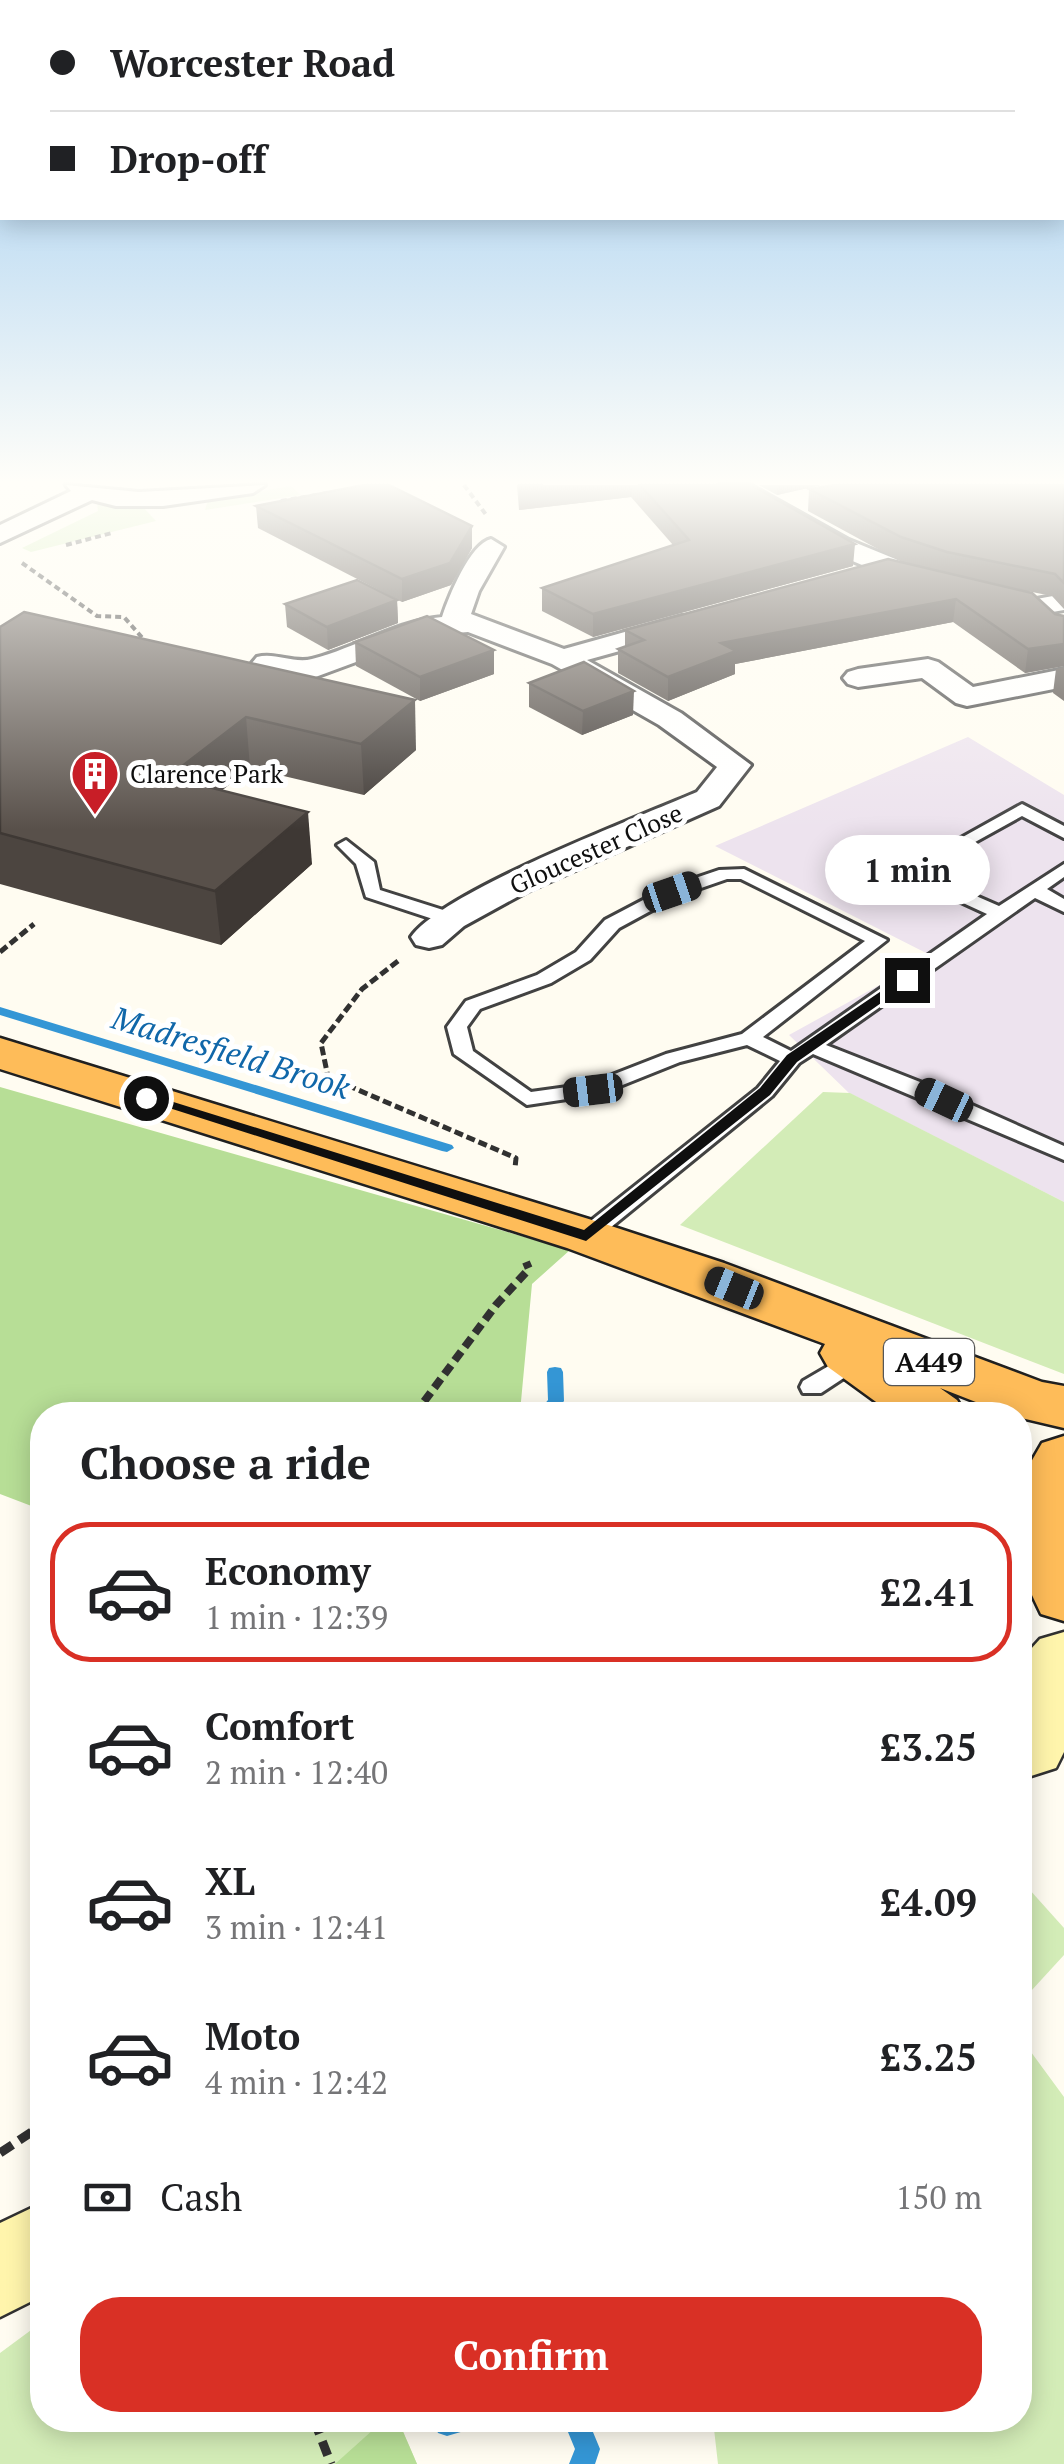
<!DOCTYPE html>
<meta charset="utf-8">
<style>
:root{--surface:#fff;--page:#f6f6f6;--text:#202124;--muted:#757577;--line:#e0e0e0;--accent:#d93025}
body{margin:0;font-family:"PT Serif",serif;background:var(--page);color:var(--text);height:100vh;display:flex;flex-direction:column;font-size:38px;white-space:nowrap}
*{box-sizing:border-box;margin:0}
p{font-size:32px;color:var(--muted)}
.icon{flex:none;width:55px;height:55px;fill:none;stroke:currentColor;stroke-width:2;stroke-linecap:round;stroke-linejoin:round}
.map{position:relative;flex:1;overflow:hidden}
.side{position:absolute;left:30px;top:1402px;width:1002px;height:1030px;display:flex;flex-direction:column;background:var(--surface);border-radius:40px;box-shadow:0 5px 25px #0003}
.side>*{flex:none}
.guide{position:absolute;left:0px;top:0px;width:1065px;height:220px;box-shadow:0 5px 25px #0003;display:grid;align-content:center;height:220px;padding:0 50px;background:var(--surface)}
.end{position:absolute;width:45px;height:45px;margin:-22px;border:12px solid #0f0f0f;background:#fff;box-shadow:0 0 0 5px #fff}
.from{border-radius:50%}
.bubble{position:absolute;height:70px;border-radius:35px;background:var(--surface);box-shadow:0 5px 25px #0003;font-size:32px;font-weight:700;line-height:70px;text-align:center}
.car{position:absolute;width:30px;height:60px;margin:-30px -15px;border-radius:12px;box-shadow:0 0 8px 2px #0007;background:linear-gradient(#222 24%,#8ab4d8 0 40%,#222 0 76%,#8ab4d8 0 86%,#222 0)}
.guide b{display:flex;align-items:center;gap:35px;height:95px;font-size:38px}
.guide b+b{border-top:2px solid var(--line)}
.guide i{width:25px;height:25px;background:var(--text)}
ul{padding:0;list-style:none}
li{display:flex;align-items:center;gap:30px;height:140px;margin:0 20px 15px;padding:0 30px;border:5px solid transparent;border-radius:40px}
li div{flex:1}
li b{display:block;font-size:38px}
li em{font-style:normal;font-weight:700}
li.on{border-color:var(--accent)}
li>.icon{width:90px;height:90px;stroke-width:1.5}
h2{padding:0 50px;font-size:45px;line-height:120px}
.pay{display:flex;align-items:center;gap:25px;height:110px;padding:0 50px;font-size:38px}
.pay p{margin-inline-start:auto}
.primary-button{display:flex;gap:20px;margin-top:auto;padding:20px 50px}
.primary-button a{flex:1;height:115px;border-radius:40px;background:var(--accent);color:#fff;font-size:40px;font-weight:700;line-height:115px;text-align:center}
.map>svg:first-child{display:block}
.industrial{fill:#ede3ee}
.green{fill:#d3ecb7}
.forest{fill:#b7de96}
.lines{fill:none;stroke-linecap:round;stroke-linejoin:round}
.stream{fill:#3496d5;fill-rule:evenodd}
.service-casing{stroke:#424242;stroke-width:6}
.minor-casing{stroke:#424242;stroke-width:6}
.secondary-casing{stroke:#313131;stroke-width:5}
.trunk-casing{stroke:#202020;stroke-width:5}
.path-far3{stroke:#313131;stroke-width:4;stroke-dasharray:6 4;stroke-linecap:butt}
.path-far2{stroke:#313131;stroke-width:5;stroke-dasharray:9 4;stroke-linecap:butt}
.path-far1{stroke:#313131;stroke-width:8;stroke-dasharray:11 6;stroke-linecap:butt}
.path{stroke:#313131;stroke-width:9;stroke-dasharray:15 8;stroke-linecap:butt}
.service{fill:#fff;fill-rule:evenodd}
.minor{fill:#fff;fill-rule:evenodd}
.secondary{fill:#fff5ac;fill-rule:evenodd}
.trunk{fill:#febc59;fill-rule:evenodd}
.wall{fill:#4c4540}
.shaded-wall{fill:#3e3834}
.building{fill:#58504a;stroke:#3e3834;stroke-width:2.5}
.route{fill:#0f0f0f}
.labels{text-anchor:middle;stroke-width:10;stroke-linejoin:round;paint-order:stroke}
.far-poi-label{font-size:25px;fill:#0f0f0f;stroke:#fff;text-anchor:start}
.far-street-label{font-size:25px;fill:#0f0f0f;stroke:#fff}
.shield{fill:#fff;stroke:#575757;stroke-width:2.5}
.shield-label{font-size:28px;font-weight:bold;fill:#0f0f0f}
.water-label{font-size:32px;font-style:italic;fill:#1067a9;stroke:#fff}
</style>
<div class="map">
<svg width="1064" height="2464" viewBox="0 0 1064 2464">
<rect width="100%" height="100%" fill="#fffcf1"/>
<polygon class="industrial" points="968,737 1064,795 1064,1202 849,1093 789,1035 932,956 715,846"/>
<g class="green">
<polygon points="291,486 301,495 205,510 208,500"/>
<polygon points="97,502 141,505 156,521 31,552 22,548 98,511"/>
<polygon points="823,1092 850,1093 1064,1202 1064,1374 680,1225"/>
<polygon points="1020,1879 1064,1928 1064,1955 1020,2003"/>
<polygon points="1020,2037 1064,2097 1064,2464 718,2464 714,2429 692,2420 1020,2420"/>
<polygon points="42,2322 42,2420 398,2420 417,2464 0,2464 0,2353"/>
</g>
<g class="forest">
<polygon points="0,1087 570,1250 532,1284 520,1412 517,1415 42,1415 42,1510 0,1494"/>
<polygon points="384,2420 398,2420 417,2464 335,2464"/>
</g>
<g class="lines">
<g class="stream">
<polygon points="0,1007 452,1145 454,1148 447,1152 442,1151 0,1015"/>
<polygon points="555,1367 561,1368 563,1372 564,1401 553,1415 535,1415 548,1400 547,1372 549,1368"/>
<polygon points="432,2420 474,2420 471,2429 447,2436 438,2433"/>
<polygon points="563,2420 588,2420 600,2449 595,2464 569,2464 575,2449"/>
</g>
<g class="service-casing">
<g id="service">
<path d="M1022 804 1064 826V838L1022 816 921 872 999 906 1064 864V877L1047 889 1064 899V912L1035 898 826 1045 920 1082 1064 1146V1160L813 1054 799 1063 772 1096 594 1241H578L575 1236 578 1231 758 1088 780 1061 747 1045 680 1062 600 1094 527 1105 454 1054 447 1027 466 1001 537 975 576 952 605 920 666 888 719 870 744 869 887 940 763 1037 791 1051 987 914 898 873ZM727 879H741L865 941 742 1034 666 1054 589 1084 531 1092 473 1051 467 1027 480 1009 551 983 590 960 619 928 678 896Z"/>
<polygon points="346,840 374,862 380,890 459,915 459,923 445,923 366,897 356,864 337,845"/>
<polygon points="856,1350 868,1358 865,1364 821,1393 803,1393 800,1387 803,1381"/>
</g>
</g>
<g class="minor-casing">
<g id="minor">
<polygon points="66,485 139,492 265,485 253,493 163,506 116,506 92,500 0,543 0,525 71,491"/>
<polygon points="719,485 750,485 849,540 937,576 941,582 927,590 917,588 831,552"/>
<path d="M491 539 504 547 479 591 471 614 564 649 682 616 692 619 696 625 692 631 587 660 681 713 751 765 719 806 528 891 464 926 442 945 429 948 416 945 411 937C443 891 637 818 697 792L717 767 659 725 552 664 468 632 429 635 310 679 257 669 252 663 257 657C275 652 294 664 312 659 356 648 396 621 442 617 449 596 470 544 491 539Z"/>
<polygon points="1064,594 1064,610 1041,614 1027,606 1031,600"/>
<polygon points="928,659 938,662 973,687 1064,669 1064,687 967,706 956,703 922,678 858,687 848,684 843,678 848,672 858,669"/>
</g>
</g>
<g class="secondary-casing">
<g id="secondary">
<polygon points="1064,1632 1064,1752 1056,1768 1031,1776 1020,1773 1020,1661 1040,1639"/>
<polygon points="42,2203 42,2296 0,2317 0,2223"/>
</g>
</g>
<g class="trunk-casing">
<g id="trunk">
<polygon points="0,1038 605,1224 724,1263 1042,1382 1064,1386 1064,1428 1009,1415 940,1388 957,1400 966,1415 894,1415 828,1367 820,1353 825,1344 567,1248 0,1069"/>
<polygon points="1064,1436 1064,1621 1041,1614 1020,1570 1020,1481 1042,1443"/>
</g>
</g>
<g class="path-far3">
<polyline points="464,485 487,516"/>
<polyline points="281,501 328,493"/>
<polyline points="66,545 112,533"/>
<polyline points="22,563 97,616 124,617 145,641"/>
</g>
<g class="path-far2">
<polyline points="0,952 34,924"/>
<polyline points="398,961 362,989 321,1043 328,1077 516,1158 515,1168"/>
</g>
<polyline class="path-far1" points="414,1415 496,1305 529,1269 526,1262"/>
<g class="path">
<polyline points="0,2153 42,2125"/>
<polyline points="314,2420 331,2464"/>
</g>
<use href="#service" class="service"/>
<use href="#minor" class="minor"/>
<use href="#secondary" class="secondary"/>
<use href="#trunk" class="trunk"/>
</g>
<g class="wall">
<polygon points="517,485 751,485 853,566 593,637 542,611 542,588 673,545 631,497 519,510"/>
<polygon points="759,485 821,485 777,495"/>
<polygon points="1064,485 1064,609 1052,596 1027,591 1055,614 1064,616 1064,666 1025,673 953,622 735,664 735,674 668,701 618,673 618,649 625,647 625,630 922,567 898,560 808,511 809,489"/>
<polygon points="256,506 472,548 451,585 402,602 258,528"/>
<polygon points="397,600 398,623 328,650 287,627 285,604"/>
<polygon points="0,627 416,750 364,795 250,768 222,790 312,864 221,945 0,884"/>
<polygon points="355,642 494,674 420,701 356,666"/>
<polygon points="1064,667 1064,701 1053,693 1056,669"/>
<polygon points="529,683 633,715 582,735 529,707"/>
</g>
<g class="shaded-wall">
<polygon points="543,485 632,485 631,497 519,510 519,488"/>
<polygon points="777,485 821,485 777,495"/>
<polygon points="472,526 472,548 451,585 402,602 402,579"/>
<polygon points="855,544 853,566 593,637 593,614"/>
<polygon points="956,599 953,622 735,664 735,674 668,701 668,677 721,643"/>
<polygon points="397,600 398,623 328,650 327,627"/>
<polygon points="1064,644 1064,666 1025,673 1028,649"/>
<polygon points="494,650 494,674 420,701 420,677"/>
<polygon points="634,691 633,715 582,735 583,711"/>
<polygon points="415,700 416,750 364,795 361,744"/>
<polygon points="246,717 250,768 174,829 168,777"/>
<polygon points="308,812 312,864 221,945 215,891"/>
</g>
<g class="building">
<polygon points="364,485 389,485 472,526 450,563 402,579 256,506"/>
<polygon points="519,485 543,485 519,488"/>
<polygon points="640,485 751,485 855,544 593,614 542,588 689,540"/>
<polygon points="836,485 1064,485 1064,583 1055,574 947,552 901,537 809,489"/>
<polygon points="888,559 1032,593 1055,614 1064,616 1064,644 1028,649 956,599 721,643 736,651 668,677 618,649 644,640 625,630"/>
<polygon points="357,580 397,600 327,627 285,604"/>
<polygon points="24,612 415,700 361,744 246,717 168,777 308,812 215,891 0,833 0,627"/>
<polygon points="427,616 494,650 420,677 355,642"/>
<polygon points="584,662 634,691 583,711 529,683"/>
</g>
<linearGradient id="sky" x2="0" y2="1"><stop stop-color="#92c5ef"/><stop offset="0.58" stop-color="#fffef9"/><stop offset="1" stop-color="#fffef9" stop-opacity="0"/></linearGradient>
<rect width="1064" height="830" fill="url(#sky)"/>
<polygon class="route" points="902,977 914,980 797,1062 770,1095 586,1241 138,1098 151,1095 584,1230 760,1088 787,1055"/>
<defs>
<g id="building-pin" transform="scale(2.5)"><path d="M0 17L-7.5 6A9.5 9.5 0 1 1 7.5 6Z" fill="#c81e27" stroke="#fff"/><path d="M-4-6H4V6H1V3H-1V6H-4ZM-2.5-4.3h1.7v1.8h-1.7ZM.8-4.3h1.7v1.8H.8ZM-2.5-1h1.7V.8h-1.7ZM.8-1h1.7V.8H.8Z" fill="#fff"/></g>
</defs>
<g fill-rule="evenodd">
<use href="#building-pin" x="95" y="774"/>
</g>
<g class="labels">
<g class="far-poi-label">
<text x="130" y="783">Clarence Park</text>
</g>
<g class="far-street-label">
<text transform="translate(596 849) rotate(-24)" y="9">Gloucester Close</text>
</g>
<rect class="shield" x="884" y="1339" width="90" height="46" rx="8"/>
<g class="shield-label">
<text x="929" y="1372">A449</text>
</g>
<g class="water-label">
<text transform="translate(231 1053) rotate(17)" y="11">Madresfield Brook</text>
</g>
</g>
</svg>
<i class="end from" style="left:146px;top:1098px"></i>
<i class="end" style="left:907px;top:980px"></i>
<div class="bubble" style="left:825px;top:835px;width:165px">1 min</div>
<i class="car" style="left:672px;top:892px;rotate:71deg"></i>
<i class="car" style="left:593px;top:1090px;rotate:263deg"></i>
<i class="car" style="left:944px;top:1100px;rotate:295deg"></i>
<i class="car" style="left:734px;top:1288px;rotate:292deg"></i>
<div class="guide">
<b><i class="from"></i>Worcester Road</b>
<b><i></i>Drop-off</b>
</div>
<section class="side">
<h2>Choose a ride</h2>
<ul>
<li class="on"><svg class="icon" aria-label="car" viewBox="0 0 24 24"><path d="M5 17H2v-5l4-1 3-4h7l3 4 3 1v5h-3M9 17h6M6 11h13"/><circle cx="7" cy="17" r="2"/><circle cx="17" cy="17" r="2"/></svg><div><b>Economy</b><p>1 min · 12:39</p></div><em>£2.41</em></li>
<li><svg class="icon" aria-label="car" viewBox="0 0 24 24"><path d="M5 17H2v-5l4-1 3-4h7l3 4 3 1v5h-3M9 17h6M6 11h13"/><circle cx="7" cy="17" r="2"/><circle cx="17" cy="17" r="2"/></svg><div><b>Comfort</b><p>2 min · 12:40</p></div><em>£3.25</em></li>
<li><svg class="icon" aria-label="car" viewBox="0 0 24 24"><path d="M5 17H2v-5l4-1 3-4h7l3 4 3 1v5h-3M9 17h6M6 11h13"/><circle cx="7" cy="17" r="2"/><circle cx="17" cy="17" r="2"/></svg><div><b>XL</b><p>3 min · 12:41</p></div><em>£4.09</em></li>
<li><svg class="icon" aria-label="car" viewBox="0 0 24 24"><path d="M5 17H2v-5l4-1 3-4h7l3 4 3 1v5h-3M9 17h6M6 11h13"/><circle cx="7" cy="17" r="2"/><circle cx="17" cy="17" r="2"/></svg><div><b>Moto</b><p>4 min · 12:42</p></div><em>£3.25</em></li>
</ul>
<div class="pay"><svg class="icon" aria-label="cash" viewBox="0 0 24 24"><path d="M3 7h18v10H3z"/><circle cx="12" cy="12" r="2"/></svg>Cash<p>150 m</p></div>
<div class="primary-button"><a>Confirm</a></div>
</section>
</div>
